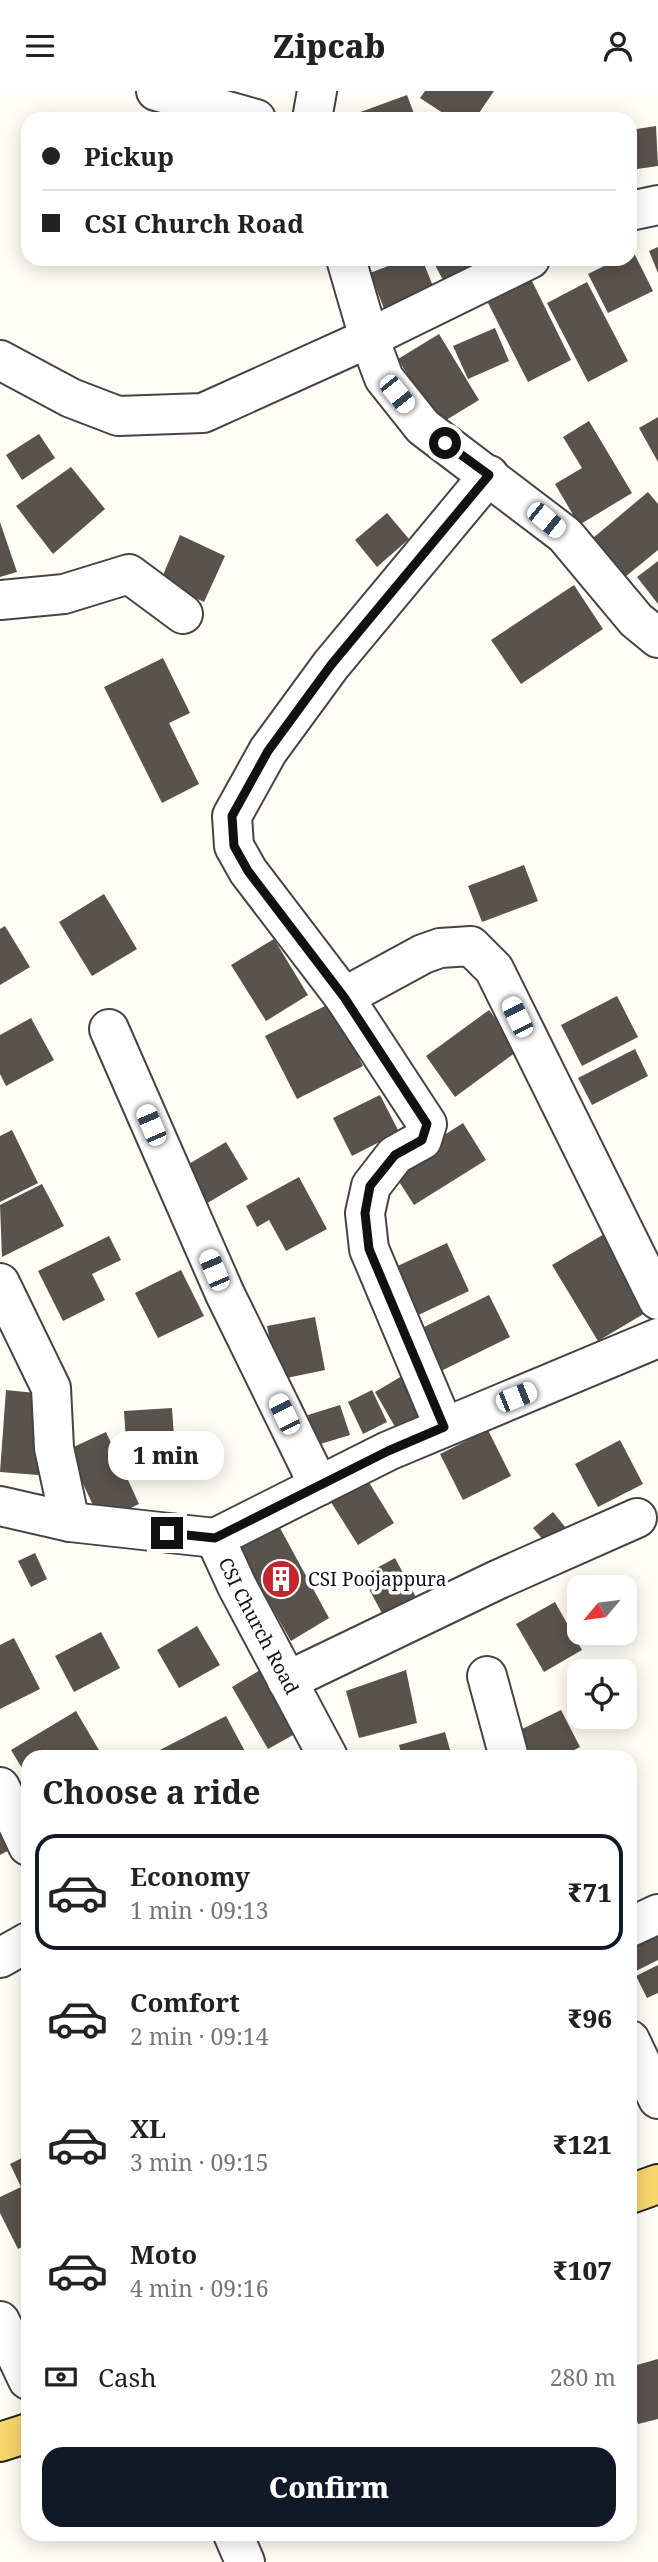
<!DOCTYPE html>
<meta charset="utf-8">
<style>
:root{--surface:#fff;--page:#f6f6f6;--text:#222;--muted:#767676;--line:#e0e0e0;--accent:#111827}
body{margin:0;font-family:"Noto Serif",serif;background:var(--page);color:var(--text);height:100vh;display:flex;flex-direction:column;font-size:26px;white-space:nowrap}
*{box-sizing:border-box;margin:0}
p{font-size:23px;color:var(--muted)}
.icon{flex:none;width:38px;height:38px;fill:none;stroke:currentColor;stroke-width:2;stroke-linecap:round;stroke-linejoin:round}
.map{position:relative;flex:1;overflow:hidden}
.sheet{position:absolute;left:21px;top:1659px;width:616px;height:791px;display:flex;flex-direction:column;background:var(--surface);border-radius:21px;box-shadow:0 4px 18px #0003}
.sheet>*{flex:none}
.hud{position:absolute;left:21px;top:21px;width:616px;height:154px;border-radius:21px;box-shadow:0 4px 18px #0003;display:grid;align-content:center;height:154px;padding:0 21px;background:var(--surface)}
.needle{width:46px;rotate:241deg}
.tools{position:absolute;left:567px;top:1484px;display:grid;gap:14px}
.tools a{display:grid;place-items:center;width:70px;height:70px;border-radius:14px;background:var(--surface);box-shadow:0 4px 18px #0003;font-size:35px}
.end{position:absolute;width:32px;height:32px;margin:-16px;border:9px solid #111;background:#fff;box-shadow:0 0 0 4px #fff}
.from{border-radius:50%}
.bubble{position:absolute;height:49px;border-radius:21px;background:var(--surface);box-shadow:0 4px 18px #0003;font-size:23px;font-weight:800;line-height:49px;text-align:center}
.car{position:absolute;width:21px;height:42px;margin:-21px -10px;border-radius:9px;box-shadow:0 0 5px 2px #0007;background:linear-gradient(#fff 24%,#345 0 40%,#fff 0 76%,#345 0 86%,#fff 0)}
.hud b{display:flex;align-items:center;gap:24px;height:66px;font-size:26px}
.hud b+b{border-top:2px solid var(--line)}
.hud i{width:18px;height:18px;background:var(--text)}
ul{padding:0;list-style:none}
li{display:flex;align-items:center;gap:21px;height:116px;margin:0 14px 10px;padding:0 7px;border:4px solid transparent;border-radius:21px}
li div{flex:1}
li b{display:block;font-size:26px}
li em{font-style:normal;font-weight:800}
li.active{border-color:var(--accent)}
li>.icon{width:63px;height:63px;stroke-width:1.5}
h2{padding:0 21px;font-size:32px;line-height:84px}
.pay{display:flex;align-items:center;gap:18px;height:77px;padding:0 21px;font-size:26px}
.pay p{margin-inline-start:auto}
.primary-button{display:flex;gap:14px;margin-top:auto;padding:14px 21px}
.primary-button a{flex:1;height:80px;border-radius:21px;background:var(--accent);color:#fff;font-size:28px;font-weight:800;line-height:80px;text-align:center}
header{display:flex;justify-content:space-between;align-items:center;height:91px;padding:0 21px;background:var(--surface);font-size:32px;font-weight:800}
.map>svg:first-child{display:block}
.building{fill:#5a524d}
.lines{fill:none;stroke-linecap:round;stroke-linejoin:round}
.minor-casing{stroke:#444;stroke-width:42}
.major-casing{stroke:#222;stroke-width:42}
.minor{stroke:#fff;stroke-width:38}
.major{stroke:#f9d66b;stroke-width:38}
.route{stroke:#111;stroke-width:9}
.labels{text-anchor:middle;stroke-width:7;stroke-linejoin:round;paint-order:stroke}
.poi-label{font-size:19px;fill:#111;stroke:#fff;text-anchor:start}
.street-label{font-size:19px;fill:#111;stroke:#fff}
</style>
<header><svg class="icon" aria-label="menu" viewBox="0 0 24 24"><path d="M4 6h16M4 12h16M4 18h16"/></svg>Zipcab<svg class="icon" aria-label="person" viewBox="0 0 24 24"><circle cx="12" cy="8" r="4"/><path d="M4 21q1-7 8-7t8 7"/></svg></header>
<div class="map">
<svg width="658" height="2471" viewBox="0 0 658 2471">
<rect width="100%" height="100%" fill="#fffdf5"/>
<g class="building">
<polygon points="425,0 494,0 475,28 452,28 420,7"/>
<polygon points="407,4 416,28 357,28 355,23"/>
<polygon points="656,35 658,75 630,79 630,39"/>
<polygon points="658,156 658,182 649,160"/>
<polygon points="633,160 653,200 608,222 588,183 618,168 630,168 630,162"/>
<polygon points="406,168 422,168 435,200 385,220 370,182"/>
<polygon points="432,168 502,168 446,195"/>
<polygon points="529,184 571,269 528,291 485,206"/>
<polygon points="587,191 628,270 588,291 547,212"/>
<polygon points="495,237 509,270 468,288 453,255"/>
<polygon points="439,243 479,309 438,334 398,268"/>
<polygon points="658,326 658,371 639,337"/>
<polygon points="589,330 632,402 579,434 555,393 582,377 563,346"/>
<polygon points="39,343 55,367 22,389 6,364"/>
<polygon points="71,376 105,418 53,463 16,415"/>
<polygon points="648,401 658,413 658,459 625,486 593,447"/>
<polygon points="387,422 409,448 377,476 355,449"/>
<polygon points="0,431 17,481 0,486"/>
<polygon points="180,444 225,465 204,511 160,491"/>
<polygon points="658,470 658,513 637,486"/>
<polygon points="574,494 603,538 521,593 491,549"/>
<polygon points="163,567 190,622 169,632 199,693 162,712 104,596"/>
<polygon points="524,774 538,810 482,831 468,795"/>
<polygon points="104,803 137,858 92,885 59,831"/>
<polygon points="5,835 30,876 0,894 0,838"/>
<polygon points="274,848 308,904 266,930 231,874"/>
<polygon points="617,905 638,946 582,975 561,934"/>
<polygon points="331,912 363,975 297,1008 265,945"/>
<polygon points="489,919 519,959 455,1006 426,965"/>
<polygon points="31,927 54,969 6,995 0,983 0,944"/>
<polygon points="635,958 648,985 592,1014 578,987"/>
<polygon points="380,1004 399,1041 352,1065 333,1027"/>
<polygon points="463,1032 486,1069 414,1114 391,1078"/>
<polygon points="12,1039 38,1092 0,1111 0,1045"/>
<polygon points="226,1051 248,1088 204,1114 182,1077"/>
<polygon points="299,1086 327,1138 286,1160 269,1129 257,1136 246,1115"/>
<polygon points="42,1093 64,1135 2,1166 0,1114"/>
<polygon points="611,1139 657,1215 598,1250 552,1174"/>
<polygon points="109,1145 121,1169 92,1183 105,1209 63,1230 38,1180"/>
<polygon points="447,1152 469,1200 412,1227 389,1179"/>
<polygon points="181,1179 204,1225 158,1247 135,1202"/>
<polygon points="489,1204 510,1246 441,1280 420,1238"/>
<polygon points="315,1226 325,1279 277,1289 267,1235"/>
<polygon points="402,1285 426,1325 398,1341 375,1301"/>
<polygon points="6,1299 45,1303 38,1384 0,1381"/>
<polygon points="372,1299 387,1331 363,1343 348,1311"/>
<polygon points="340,1314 350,1344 317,1354 308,1324"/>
<polygon points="172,1317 176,1376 128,1379 124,1320"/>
<polygon points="488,1339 511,1385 463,1409 440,1363"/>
<polygon points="106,1341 139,1413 101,1431 67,1359"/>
<polygon points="620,1349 643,1393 598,1416 575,1373"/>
<polygon points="365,1385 394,1432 358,1454 329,1408"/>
<polygon points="553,1421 570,1442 550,1457 533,1437"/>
<polygon points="274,1426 329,1527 291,1550 233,1449"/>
<polygon points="35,1462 47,1488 31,1496 18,1470"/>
<polygon points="395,1467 417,1508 384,1526 362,1485"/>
<polygon points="555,1511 582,1559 544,1581 516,1533"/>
<polygon points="197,1535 220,1574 179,1597 157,1559"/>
<polygon points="101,1541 120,1577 74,1601 55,1565"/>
<polygon points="14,1547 40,1598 0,1618 0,1554"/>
<polygon points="265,1576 302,1639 268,1658 232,1596"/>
<polygon points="406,1579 417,1632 359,1647 346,1600"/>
<polygon points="561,1619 580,1656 560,1666 529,1666 516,1641"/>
<polygon points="76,1620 103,1666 28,1666 28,1687 11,1659"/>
<polygon points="226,1625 248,1666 159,1666 156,1661"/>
<polygon points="445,1641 452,1666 402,1666 399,1654"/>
<polygon points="0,1719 19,1754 0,1764"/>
<polygon points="658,1841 658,1869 632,1882 630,1855"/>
<polygon points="658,1874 658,1902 647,1907 636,1885"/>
<polygon points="28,2064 28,2153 18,2158 0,2122 0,2106 21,2096 10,2073"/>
<polygon points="658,2268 658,2328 638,2333 630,2306 630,2276"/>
</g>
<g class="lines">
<g class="minor-casing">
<g id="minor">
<polyline points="156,0 256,28"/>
<polyline points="312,28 317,0"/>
<polyline points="630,120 658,114"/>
<polyline points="346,168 369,247 384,287 423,336 565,444 636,529 658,547"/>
<polyline points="0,269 71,307 118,325 203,322 369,247 530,168"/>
<polyline points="489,384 331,574 268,660 232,725 234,755 248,780 344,906 423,863 440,857 471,855 494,878 658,1209"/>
<polyline points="0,509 64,503 129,483 183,523"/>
<polyline points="344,906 427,1033 422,1049 395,1064 371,1095 365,1122 369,1158 444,1336"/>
<polyline points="109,938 225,1203 319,1395"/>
<polyline points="0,1192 51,1297 54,1357 70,1431"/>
<polyline points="0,1415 70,1431 215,1447"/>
<polyline points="215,1447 388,1360 658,1247"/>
<path id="s1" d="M215 1447 237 1495 328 1666"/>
<polyline points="487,1585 509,1666"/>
<polyline points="287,1590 497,1489 637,1427"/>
<polyline points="0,1696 28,1755"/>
<polyline points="630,1836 658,1823"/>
<polyline points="0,1867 28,1851"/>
<polyline points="630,1949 658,2008"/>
<polyline points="0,2230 28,2289"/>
<polyline points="233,2443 245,2471"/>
</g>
</g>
<g class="major-casing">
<g id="major">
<polyline points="630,2103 658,2093"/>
<polyline points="0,2351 28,2342"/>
</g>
</g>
<use href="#minor" class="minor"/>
<use href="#major" class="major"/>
</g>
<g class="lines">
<polyline class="route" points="167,1442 215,1447 388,1360 444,1336 369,1158 365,1122 370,1095 395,1064 422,1049 427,1033 344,906 248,780 234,755 232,725 268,660 331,574 489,384 445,352"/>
</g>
<defs>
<g id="building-disc" transform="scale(2.0125)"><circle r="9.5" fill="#c4262e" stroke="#fff"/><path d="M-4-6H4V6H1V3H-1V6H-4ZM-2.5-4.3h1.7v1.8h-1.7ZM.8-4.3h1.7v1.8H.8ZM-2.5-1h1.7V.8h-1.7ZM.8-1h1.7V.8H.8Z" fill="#fff"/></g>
</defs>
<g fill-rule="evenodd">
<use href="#building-disc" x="281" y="1488"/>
</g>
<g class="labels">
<g class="poi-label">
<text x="308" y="1495">CSI Poojappura</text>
</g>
<g class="street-label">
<text dy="7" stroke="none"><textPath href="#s1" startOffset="98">CSI Church Road</textPath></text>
</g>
</g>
</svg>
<div class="tools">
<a><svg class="needle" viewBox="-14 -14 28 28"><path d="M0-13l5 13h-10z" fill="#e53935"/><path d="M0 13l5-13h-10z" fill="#767676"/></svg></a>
<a><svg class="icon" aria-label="locate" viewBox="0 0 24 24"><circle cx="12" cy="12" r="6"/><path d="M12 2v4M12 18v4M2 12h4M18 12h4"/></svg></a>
</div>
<i class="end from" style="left:445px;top:352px"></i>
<i class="end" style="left:167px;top:1442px"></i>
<div class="bubble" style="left:108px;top:1340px;width:116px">1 min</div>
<i class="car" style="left:397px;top:303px;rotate:141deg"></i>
<i class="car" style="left:546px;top:429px;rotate:129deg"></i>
<i class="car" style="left:517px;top:926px;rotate:334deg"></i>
<i class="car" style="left:151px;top:1034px;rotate:337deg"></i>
<i class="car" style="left:214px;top:1179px;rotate:337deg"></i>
<i class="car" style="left:516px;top:1306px;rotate:68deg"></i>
<i class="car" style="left:284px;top:1323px;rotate:334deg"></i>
<div class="hud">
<b><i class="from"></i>Pickup</b>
<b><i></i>CSI Church Road</b>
</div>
<section class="sheet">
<h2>Choose a ride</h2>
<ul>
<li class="active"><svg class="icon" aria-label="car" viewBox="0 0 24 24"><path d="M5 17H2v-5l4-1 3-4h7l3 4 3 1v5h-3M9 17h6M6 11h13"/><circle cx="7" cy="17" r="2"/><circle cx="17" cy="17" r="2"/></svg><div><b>Economy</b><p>1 min · 09:13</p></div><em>₹71</em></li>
<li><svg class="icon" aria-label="car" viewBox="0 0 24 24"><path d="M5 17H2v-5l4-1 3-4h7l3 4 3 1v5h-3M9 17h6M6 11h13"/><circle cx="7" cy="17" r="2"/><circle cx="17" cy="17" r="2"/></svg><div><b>Comfort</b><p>2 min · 09:14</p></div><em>₹96</em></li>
<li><svg class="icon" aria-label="car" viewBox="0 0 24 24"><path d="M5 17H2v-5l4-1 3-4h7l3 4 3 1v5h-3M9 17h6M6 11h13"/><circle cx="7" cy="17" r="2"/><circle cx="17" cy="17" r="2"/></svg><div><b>XL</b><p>3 min · 09:15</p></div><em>₹121</em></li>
<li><svg class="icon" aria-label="car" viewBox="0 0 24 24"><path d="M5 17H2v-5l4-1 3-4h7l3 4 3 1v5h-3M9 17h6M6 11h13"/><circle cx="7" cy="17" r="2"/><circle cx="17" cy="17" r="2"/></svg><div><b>Moto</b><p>4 min · 09:16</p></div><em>₹107</em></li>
</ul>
<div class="pay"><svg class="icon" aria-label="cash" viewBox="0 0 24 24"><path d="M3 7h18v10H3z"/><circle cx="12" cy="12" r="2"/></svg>Cash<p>280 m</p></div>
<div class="primary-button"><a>Confirm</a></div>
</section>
</div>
